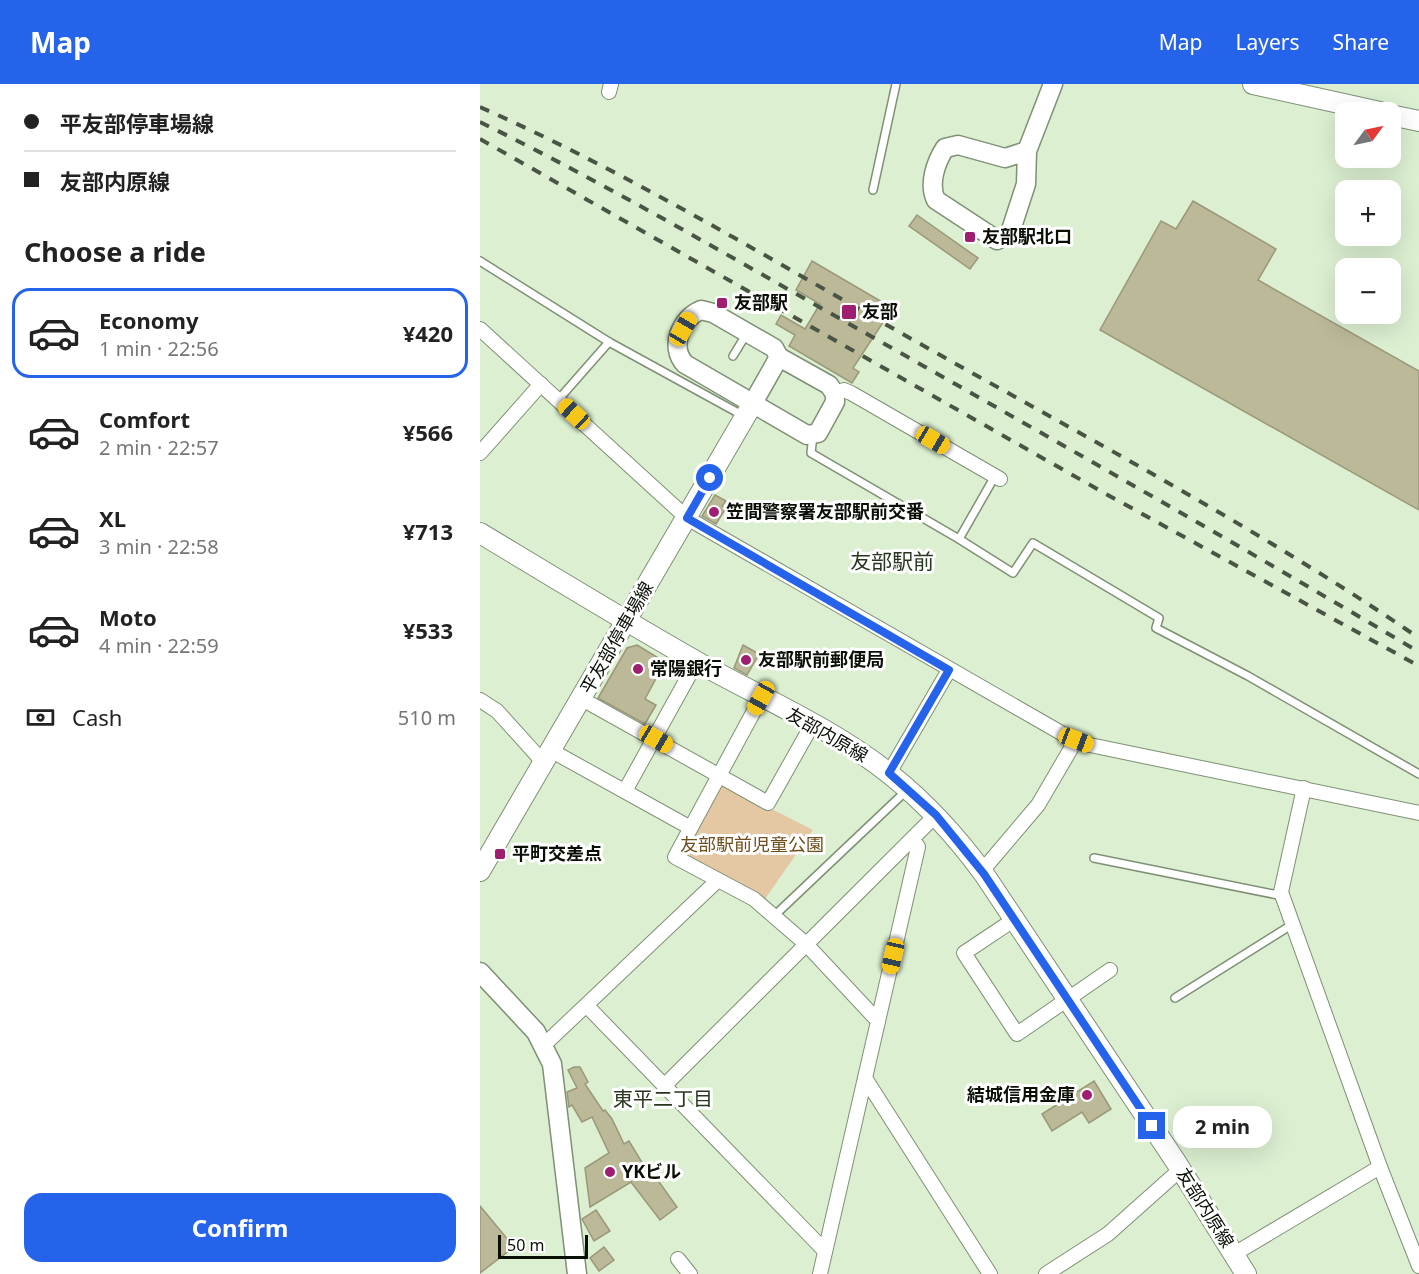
<!DOCTYPE html>
<meta charset="utf-8">
<style>
:root{--surface:#fff;--page:#f6f6f6;--text:#222;--muted:#767676;--line:#e0e0e0;--accent:#2563eb}
body{margin:0;font-family:"Noto Sans","Noto Sans JP",sans-serif;background:var(--page);color:var(--text);height:100vh;display:flex;flex-direction:column;font-size:22px;white-space:nowrap}
*{box-sizing:border-box;margin:0}
p{font-size:20px;color:var(--muted)}
.icon{flex:none;width:33px;height:33px;fill:none;stroke:currentColor;stroke-width:2;stroke-linecap:round;stroke-linejoin:round}
.map{position:relative;flex:1;overflow:hidden}
.panel{display:flex;flex-direction:column;background:var(--surface);width:480px}
.panel>*{flex:none}
.guide{display:grid;align-content:center;height:132px;padding:0 24px;background:var(--surface)}
.needle{width:39px;rotate:57deg}
.controls{position:absolute;left:855px;top:18px;display:grid;gap:12px}
.controls a{display:grid;place-items:center;width:66px;height:66px;border-radius:12px;background:var(--surface);box-shadow:0 6px 24px #0002;font-size:30px}
.scale{position:absolute;left:18px;bottom:15px;width:90px;box-sizing:border-box;padding-left:6px;border:3px solid #090f05;border-top:0;font-size:16px;line-height:21px;white-space:nowrap;color:#090f05;-webkit-text-stroke:4px #fff;paint-order:stroke}
.end{position:absolute;width:27px;height:27px;margin:-14px;border:8px solid #2563eb;background:#fff;box-shadow:0 0 0 3px #fff}
.from{border-radius:50%}
.bubble{position:absolute;height:42px;border-radius:18px;background:var(--surface);box-shadow:0 6px 24px #0002;font-size:20px;font-weight:700;line-height:42px;text-align:center}
.car{position:absolute;width:18px;height:36px;margin:-18px -9px;border-radius:8px;box-shadow:0 0 4px 2px #0007;background:linear-gradient(#f5c518 24%,#345 0 40%,#f5c518 0 76%,#345 0 86%,#f5c518 0)}
.guide b{display:flex;align-items:center;gap:21px;height:57px;font-size:22px}
.guide b+b{border-top:2px solid var(--line)}
.guide i{width:15px;height:15px;background:var(--text)}
ul{padding:0;list-style:none}
li{display:flex;align-items:center;gap:18px;height:90px;margin:0 12px 9px;padding:0 12px;border:3px solid transparent;border-radius:18px}
li div{flex:1}
li b{display:block;font-size:22px}
li em{font-style:normal;font-weight:700}
li.current{border-color:var(--accent)}
li>.icon{width:54px;height:54px;stroke-width:1.5}
h2{padding:0 24px;font-size:27px;line-height:72px}
.pay{display:flex;align-items:center;gap:15px;height:66px;padding:0 24px;font-size:22px}
.pay p{margin-inline-start:auto}
.cta{display:flex;gap:12px;margin-top:auto;padding:12px 24px}
.cta a{flex:1;height:69px;border-radius:18px;background:var(--accent);color:#fff;font-size:24px;font-weight:700;line-height:69px;text-align:center}
header{display:flex;align-items:center;gap:36px;box-sizing:border-box;height:84px;padding:0 30px;background:var(--accent);color:#fff}
header strong{font-size:28px}
nav{display:flex;gap:33px;margin-inline-start:auto;font-size:21px}
main{display:flex;flex:1;min-height:0}
.map>svg:first-child{display:block}
.green{fill:#e4c8a3}
.building{fill:#bbb998;stroke:#9a9879;stroke-width:1.5}
.lines{fill:none;stroke-linecap:round;stroke-linejoin:round}
.service-casing{stroke:#7f9075;stroke-width:10}
.minor-casing{stroke:#7f9075;stroke-width:16}
.tertiary-casing{stroke:#7f9075;stroke-width:21}
.secondary-casing{stroke:#7f9075;stroke-width:22}
.service{stroke:#fff;stroke-width:7}
.minor{stroke:#fff;stroke-width:14}
.tertiary{stroke:#fff;stroke-width:18}
.secondary{stroke:#fff;stroke-width:20}
.rail{stroke:#4a5444;stroke-width:4;stroke-dasharray:10 10;stroke-linecap:butt}
.route{stroke:#2563eb;stroke-width:8}
.poi-dot{fill:#9f1e70;stroke:#fff;stroke-width:2}
.labels{text-anchor:middle;stroke-width:6;stroke-linejoin:round;paint-order:stroke}
.poi-label{font-size:18px;font-weight:bold;fill:#090f05;stroke:#fff;text-anchor:start}
.street-label{font-size:18px;fill:#090f05;stroke:#fff}
.park-label{font-size:18px;fill:#6e4e1c;stroke:#fff}
.neighbourhood-label{font-size:20px;fill:#28361f;stroke:#fff}
.quarter-label{font-size:21px;fill:#28361f;stroke:#fff}
</style>
<header>
<strong>Map</strong>
<nav><a>Map</a><a>Layers</a><a>Share</a></nav>
</header>
<main>
<section class="panel">
<div class="guide">
<b><i class="from"></i>平友部停車場線</b>
<b><i></i>友部内原線</b>
</div>
<h2>Choose a ride</h2>
<ul>
<li class="current"><svg class="icon" aria-label="car" viewBox="0 0 24 24"><path d="M5 17H2v-5l4-1 3-4h7l3 4 3 1v5h-3M9 17h6M6 11h13"/><circle cx="7" cy="17" r="2"/><circle cx="17" cy="17" r="2"/></svg><div><b>Economy</b><p>1 min · 22:56</p></div><em>¥420</em></li>
<li><svg class="icon" aria-label="car" viewBox="0 0 24 24"><path d="M5 17H2v-5l4-1 3-4h7l3 4 3 1v5h-3M9 17h6M6 11h13"/><circle cx="7" cy="17" r="2"/><circle cx="17" cy="17" r="2"/></svg><div><b>Comfort</b><p>2 min · 22:57</p></div><em>¥566</em></li>
<li><svg class="icon" aria-label="car" viewBox="0 0 24 24"><path d="M5 17H2v-5l4-1 3-4h7l3 4 3 1v5h-3M9 17h6M6 11h13"/><circle cx="7" cy="17" r="2"/><circle cx="17" cy="17" r="2"/></svg><div><b>XL</b><p>3 min · 22:58</p></div><em>¥713</em></li>
<li><svg class="icon" aria-label="car" viewBox="0 0 24 24"><path d="M5 17H2v-5l4-1 3-4h7l3 4 3 1v5h-3M9 17h6M6 11h13"/><circle cx="7" cy="17" r="2"/><circle cx="17" cy="17" r="2"/></svg><div><b>Moto</b><p>4 min · 22:59</p></div><em>¥533</em></li>
</ul>
<div class="pay"><svg class="icon" aria-label="cash" viewBox="0 0 24 24"><path d="M3 7h18v10H3z"/><circle cx="12" cy="12" r="2"/></svg>Cash<p>510 m</p></div>
<div class="cta"><a>Confirm</a></div>
</section>
<div class="map">
<svg width="939" height="1190" viewBox="0 0 939 1190">
<rect width="100%" height="100%" fill="#dcefd1"/>
<polygon class="green" points="241,699 333,746 285,815 203,769"/>
<g class="building">
<polygon points="713,117 796,165 778,196 939,287 939,426 620,246 681,137 696,145"/>
<polygon points="437,131 498,174 490,185 429,142"/>
<polygon points="332,177 409,222 401,236 404,237 373,284 379,288 372,299 309,262 315,251 296,240 301,231 325,245 340,220 316,206"/>
<polygon points="235,411 246,417 242,422 246,424 236,440 222,432"/>
<polygon points="157,561 185,578 165,615 176,621 165,640 118,614 147,564"/>
<polygon points="263,561 279,570 267,591 254,584"/>
<polygon points="94,983 100,983 108,998 105,1000 123,1027 125,1026 132,1035 144,1060 149,1057 169,1090 172,1088 197,1123 180,1136 151,1098 110,1123 105,1084 129,1069 112,1033 102,1038 92,1021 89,1023 87,1008 97,1004 88,986"/>
<polygon points="614,997 631,1025 609,1039 602,1028 572,1047 562,1030"/>
<polygon points="0,1122 34,1163 0,1189"/>
<polygon points="116,1126 130,1147 114,1157 102,1135"/>
<polygon points="124,1163 134,1176 119,1187 110,1174"/>
</g>
<g class="lines">
<g class="service-casing">
<g id="service">
<polyline points="393,106 416,0"/>
<polyline points="0,177 129,258 262,331"/>
<polyline points="253,272 267,249"/>
<polyline points="78,316 129,258"/>
<polyline points="333,351 331,369 479,455 515,392"/>
<polyline points="479,455 533,489 553,459 679,534 676,544 768,592 939,690"/>
<polyline points="614,774 803,812"/>
<polyline points="294,832 426,707"/>
<polyline points="695,914 813,840"/>
</g>
</g>
<g class="minor-casing">
<g id="minor">
<polyline points="129,8 131,0"/>
<polyline points="0,245 207,434 583,650 610,661 939,729"/>
<polyline points="355,310 364,306 371,309 520,395"/>
<polyline points="0,369 61,300"/>
<polyline points="281,614 195,773 274,815 326,860 398,937"/>
<polyline points="102,615 288,719 332,641"/>
<polyline points="0,616 17,627 64,679"/>
<polyline points="72,667 209,743"/>
<polyline points="409,689 469,586"/>
<polyline points="824,704 801,808 900,1083 939,1182"/>
<polyline points="145,707 217,577"/>
<polyline points="502,787 558,721 596,656"/>
<polyline points="535,835 484,869 537,950 630,886"/>
<polyline points="107,922 345,1167"/>
<polyline points="64,961 237,797"/>
<polyline points="385,994 510,1190"/>
<polyline points="184,1002 456,731"/>
<polyline points="754,1170 900,1083"/>
<polyline points="198,1175 210,1190"/>
<polyline points="340,1190 438,763 433,755"/>
<polyline points="566,1190 628,1150 701,1085"/>
</g>
</g>
<g class="tertiary-casing">
<g id="tertiary">
<path d="M547 67 525 74 478 61 465 64C456 78 448 100 456 116L517 156 530 149 546 100 547 67 573 0"/>
<path d="M221 226 233 229 294 264 299 273 349 301 355 310V318L338 349 327 351 205 280C189 263 201 234 221 226Z"/>
<polyline points="273,319 299,273"/>
<polyline points="0,888 56,948 72,980 97,1190"/>
</g>
</g>
<g class="secondary-casing">
<g id="secondary">
<polyline points="773,0 900,28"/>
<polyline points="910,31 939,37"/>
<path d="M0 449C73 493 145 537 219 579 282 614 354 645 411 691 447 720 477 753 504 790L696 1078 766 1190"/>
<polyline points="0,787 273,319"/>
</g>
</g>
<use href="#service" class="service"/>
<use href="#minor" class="minor"/>
<use href="#tertiary" class="tertiary"/>
<use href="#secondary" class="secondary"/>
<g class="rail">
<path d="M0 23C153 91 298 180 444 262 611 356 781 446 939 554"/>
<path d="M0 38C130 102 254 175 380 246 567 352 754 458 939 568"/>
<polyline points="0,55 626,410 939,582"/>
</g>
</g>
<g class="lines">
<polyline class="route" points="230,394 207,434 469,586 409,689 456,731 504,790 672,1042"/>
</g>
<g class="poi-dot">
<rect x="484" y="147" width="12" height="12" rx="3"/>
<rect x="236" y="213" width="12" height="12" rx="3"/>
<rect x="361" y="220" width="16" height="16" rx="3"/>
<circle cx="234" cy="428" r="6"/>
<circle cx="266" cy="576" r="6"/>
<circle cx="158" cy="585" r="6"/>
<rect x="14" y="764" width="12" height="12" rx="3"/>
<circle cx="607" cy="1011" r="6"/>
<circle cx="130" cy="1088" r="6"/>
</g>
<g class="labels">
<g class="poi-label">
<text x="502" y="159">友部駅北口</text>
<text x="254" y="225">友部駅</text>
<text x="382" y="234">友部</text>
<text x="246" y="434">笠間警察署友部駅前交番</text>
<text x="278" y="582">友部駅前郵便局</text>
<text x="170" y="591">常陽銀行</text>
<text x="32" y="776">平町交差点</text>
<text x="595" y="1017" text-anchor="end">結城信用金庫</text>
<text x="142" y="1094">YKビル</text>
</g>
<g class="street-label">
<text transform="translate(137 554) rotate(-60)" y="6">平友部停車場線</text>
<text transform="translate(347 651) rotate(30)" y="6">友部内原線</text>
<text transform="translate(725 1124) rotate(58)" y="6">友部内原線</text>
</g>
<g class="park-label">
<text x="272" y="767">友部駅前児童公園</text>
</g>
<g class="neighbourhood-label">
<text x="183" y="1022">東平二丁目</text>
</g>
<g class="quarter-label">
<text x="412" y="485">友部駅前</text>
</g>
</g>
</svg>
<div class="controls">
<a><svg class="needle" viewBox="-14 -14 28 28"><path d="M0-13l5 13h-10z" fill="#e53935"/><path d="M0 13l5-13h-10z" fill="#767676"/></svg></a>
<a>+</a>
<a>−</a>
</div>
<div class="scale">50 m</div>
<i class="end from" style="left:230px;top:394px"></i>
<i class="end" style="left:672px;top:1042px"></i>
<div class="bubble" style="left:693px;top:1022px;width:99px">2 min</div>
<i class="car" style="left:203px;top:245px;rotate:30deg"></i>
<i class="car" style="left:94px;top:330px;rotate:313deg"></i>
<i class="car" style="left:453px;top:356px;rotate:120deg"></i>
<i class="car" style="left:281px;top:614px;rotate:209deg"></i>
<i class="car" style="left:176px;top:655px;rotate:120deg"></i>
<i class="car" style="left:596px;top:656px;rotate:111deg"></i>
<i class="car" style="left:413px;top:872px;rotate:193deg"></i>
</div>
</main>
